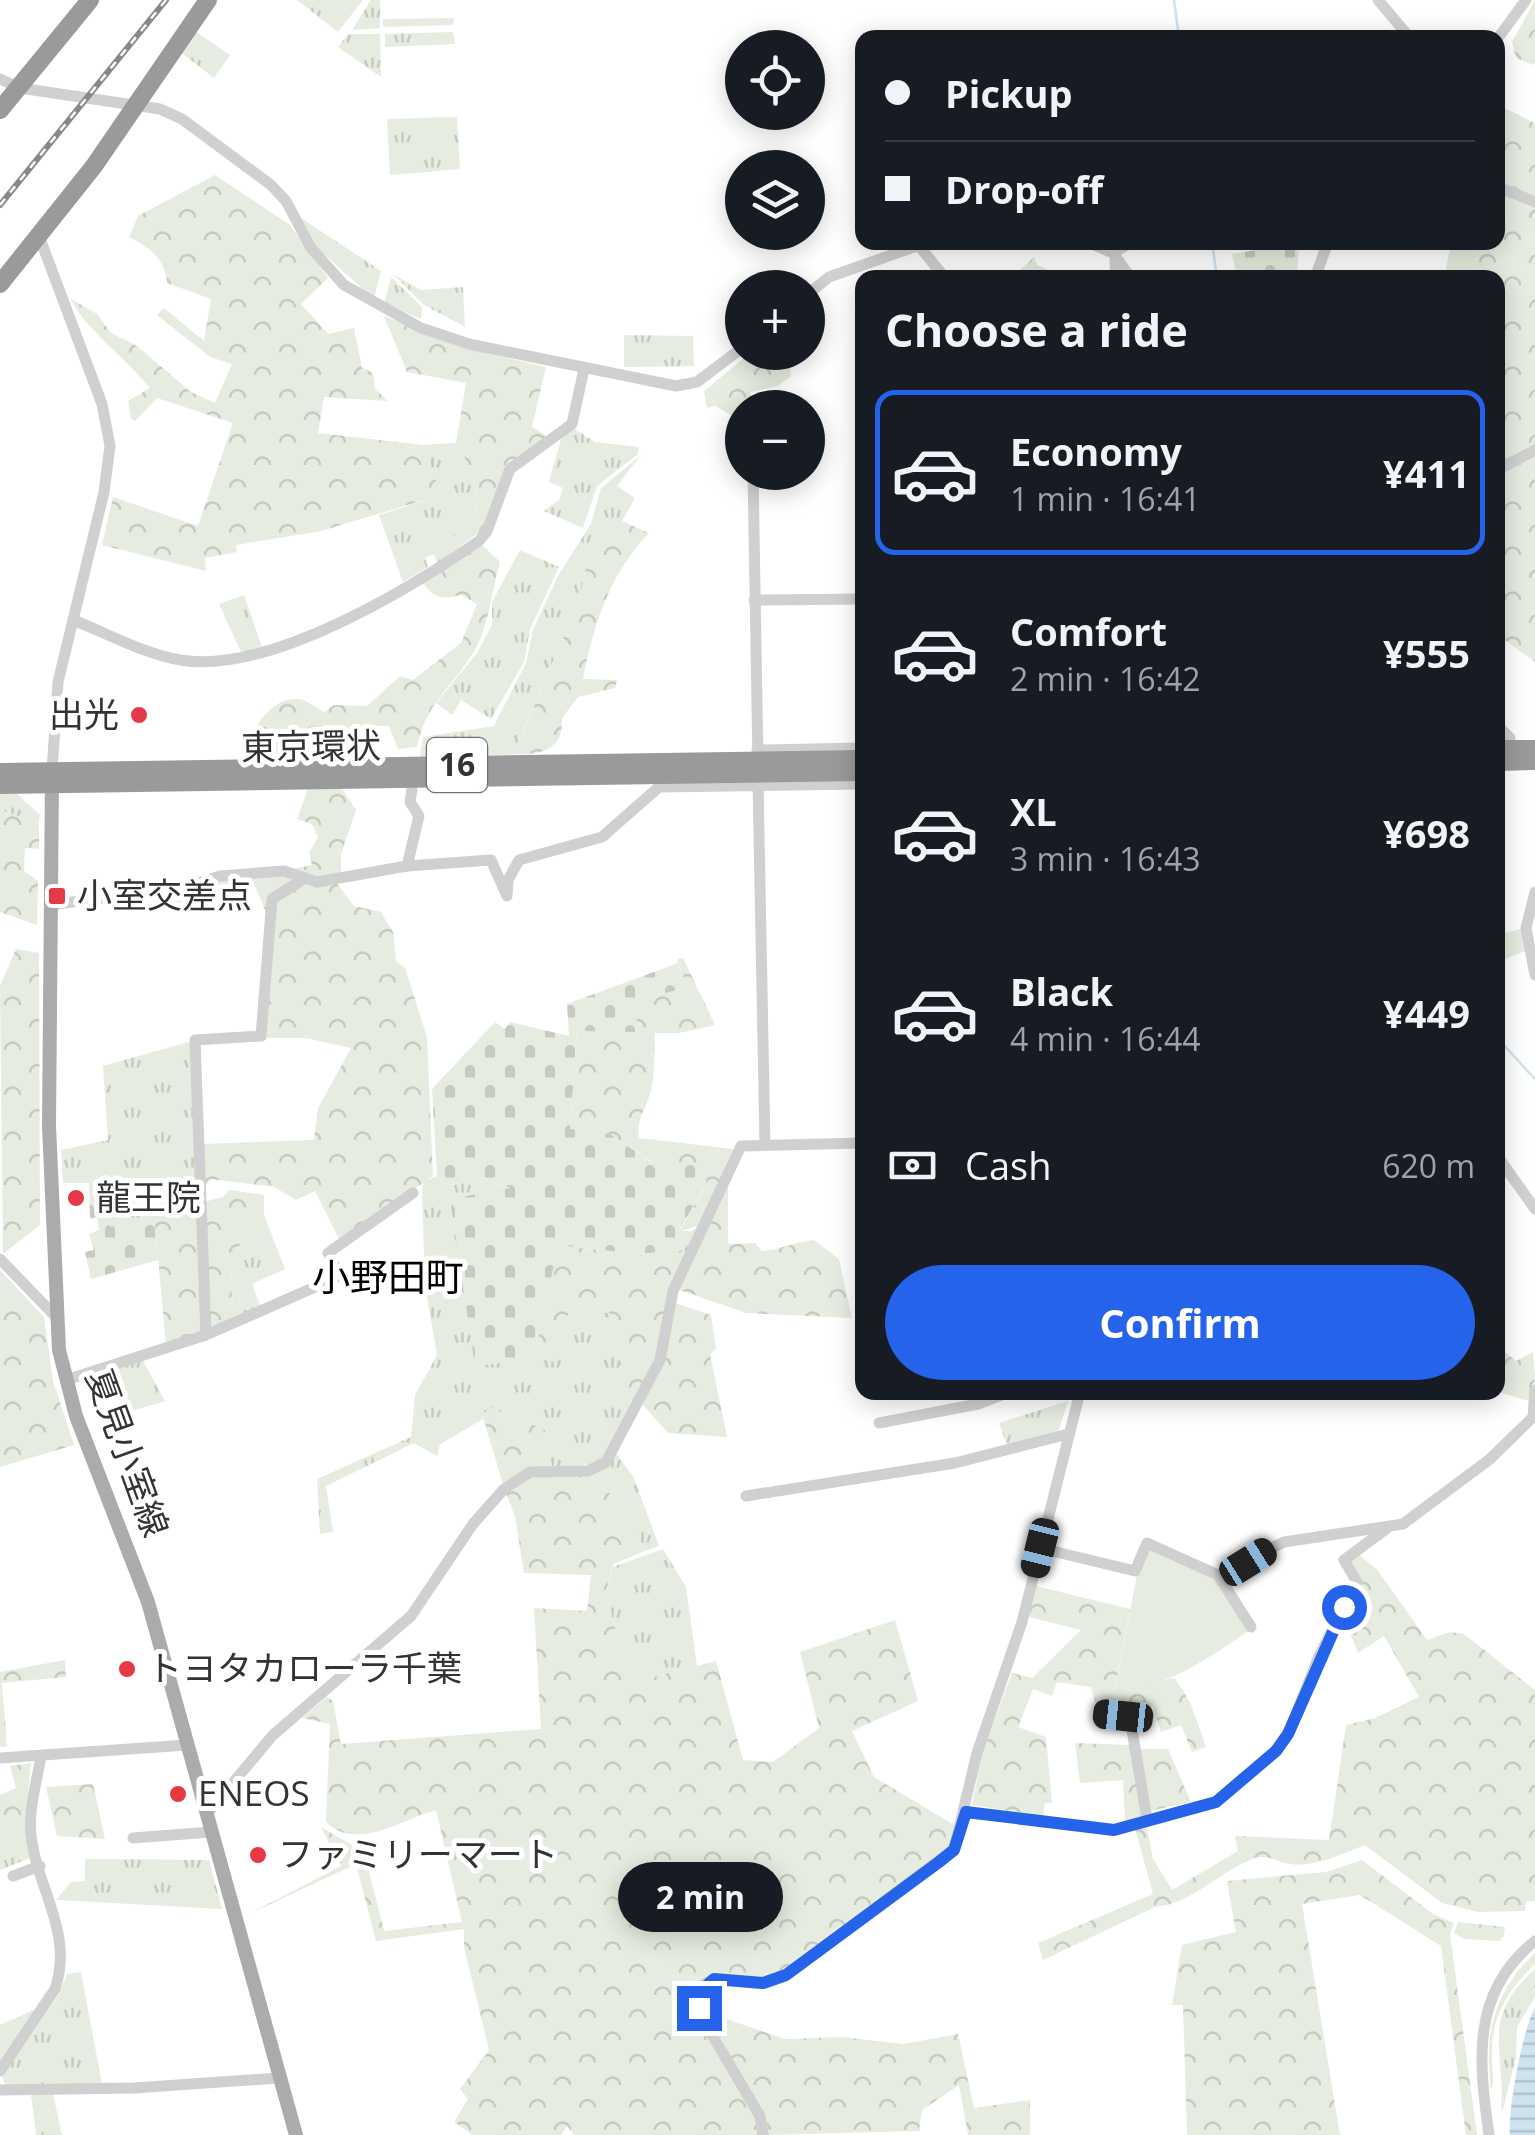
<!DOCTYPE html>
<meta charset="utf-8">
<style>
:root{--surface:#171b24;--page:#242831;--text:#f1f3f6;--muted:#9ea1a6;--line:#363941;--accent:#2563eb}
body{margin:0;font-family:"Open Sans","Noto Sans JP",sans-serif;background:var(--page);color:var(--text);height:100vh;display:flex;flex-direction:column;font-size:38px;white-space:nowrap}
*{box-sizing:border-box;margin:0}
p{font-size:32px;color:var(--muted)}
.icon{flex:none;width:55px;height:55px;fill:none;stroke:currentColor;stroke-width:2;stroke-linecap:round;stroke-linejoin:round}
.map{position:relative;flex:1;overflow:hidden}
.details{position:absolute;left:855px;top:270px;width:650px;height:1130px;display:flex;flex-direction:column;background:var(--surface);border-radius:20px;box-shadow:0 5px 25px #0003}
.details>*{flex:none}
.banner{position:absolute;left:855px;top:30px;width:650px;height:220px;border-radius:20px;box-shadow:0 5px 25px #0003;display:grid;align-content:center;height:220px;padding:0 30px;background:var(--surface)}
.controls{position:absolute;left:725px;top:30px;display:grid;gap:20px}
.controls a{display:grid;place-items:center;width:100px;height:100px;border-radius:50%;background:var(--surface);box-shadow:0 5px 25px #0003;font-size:50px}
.end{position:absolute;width:45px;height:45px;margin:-22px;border:12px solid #2563eb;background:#fff;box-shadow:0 0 0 5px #fff}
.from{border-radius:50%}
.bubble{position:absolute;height:70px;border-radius:35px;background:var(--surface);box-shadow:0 5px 25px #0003;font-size:32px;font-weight:700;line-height:70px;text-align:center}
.car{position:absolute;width:30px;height:60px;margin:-30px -15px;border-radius:12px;box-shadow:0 0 8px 2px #0007;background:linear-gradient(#222 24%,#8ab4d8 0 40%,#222 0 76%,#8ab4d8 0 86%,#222 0)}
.banner b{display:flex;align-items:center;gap:35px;height:95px;font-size:38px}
.banner b+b{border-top:2px solid var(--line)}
.banner i{width:25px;height:25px;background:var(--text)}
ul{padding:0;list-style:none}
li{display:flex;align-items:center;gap:30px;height:165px;margin:0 20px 15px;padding:0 10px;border:5px solid transparent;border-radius:20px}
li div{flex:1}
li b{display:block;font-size:38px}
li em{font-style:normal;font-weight:700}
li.selected{border-color:var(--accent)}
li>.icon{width:90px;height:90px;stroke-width:1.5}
h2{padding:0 30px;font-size:45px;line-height:120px}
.pay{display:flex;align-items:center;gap:25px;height:110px;padding:0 30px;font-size:38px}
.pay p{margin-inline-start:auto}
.primary-button{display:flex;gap:20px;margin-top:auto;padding:20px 30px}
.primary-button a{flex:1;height:115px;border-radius:60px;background:var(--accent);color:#fff;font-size:40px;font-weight:700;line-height:115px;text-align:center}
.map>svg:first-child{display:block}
.grass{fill:url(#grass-tufts)}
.forest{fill:url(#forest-crowns)}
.cemetery{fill:url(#cemetery-stones)}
.pitch{fill:#e6ecdf}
.water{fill:url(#water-rules)}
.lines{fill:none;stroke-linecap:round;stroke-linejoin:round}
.stream{stroke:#cfe2ee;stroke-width:2.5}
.minor{stroke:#d0d0d0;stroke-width:11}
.major{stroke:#ababab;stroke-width:14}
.highway{stroke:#9a9a9a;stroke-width:18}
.rail-casing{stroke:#888;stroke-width:6}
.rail{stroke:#fff;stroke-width:2.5;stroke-dasharray:8;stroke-linecap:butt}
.route{stroke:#2563eb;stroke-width:12}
.poi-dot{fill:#e63946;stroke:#fff;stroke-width:4}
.labels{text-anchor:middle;stroke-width:10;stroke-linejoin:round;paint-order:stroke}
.shield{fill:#fff;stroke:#707070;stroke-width:2.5}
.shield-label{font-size:32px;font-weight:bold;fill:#333}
.poi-label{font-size:35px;fill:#333;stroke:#fff;text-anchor:start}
.street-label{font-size:35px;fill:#333;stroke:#fff}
.neighbourhood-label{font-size:38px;fill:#000;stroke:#fff}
</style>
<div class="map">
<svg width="1535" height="2135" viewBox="0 0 1535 2135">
<defs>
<pattern id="grass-tufts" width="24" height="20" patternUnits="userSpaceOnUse" patternTransform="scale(2.5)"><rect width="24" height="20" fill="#e6ecdf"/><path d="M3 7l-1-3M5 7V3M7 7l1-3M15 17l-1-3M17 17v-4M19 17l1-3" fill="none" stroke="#c6cbc0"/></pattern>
<pattern id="forest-crowns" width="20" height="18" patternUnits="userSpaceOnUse" patternTransform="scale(2.5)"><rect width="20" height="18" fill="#e6ecdf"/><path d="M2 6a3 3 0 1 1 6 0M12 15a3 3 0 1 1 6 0" fill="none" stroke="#c6cbc0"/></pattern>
<pattern id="cemetery-stones" width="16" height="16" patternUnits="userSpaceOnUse" patternTransform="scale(2.5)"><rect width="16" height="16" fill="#e6ecdf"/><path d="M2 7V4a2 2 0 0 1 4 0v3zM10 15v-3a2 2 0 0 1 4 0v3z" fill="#c6cbc0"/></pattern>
<pattern id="water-rules" width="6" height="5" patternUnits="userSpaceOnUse" patternTransform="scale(2.5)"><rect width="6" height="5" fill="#cfe2ee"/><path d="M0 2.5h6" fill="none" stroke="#b2c2cd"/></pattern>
</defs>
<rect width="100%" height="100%" fill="#fff"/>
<g class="grass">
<polygon points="297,0 363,0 338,32"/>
<polygon points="371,0 380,0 380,28 352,30"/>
<polygon points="454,18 453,25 383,27 383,19"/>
<polygon points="195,31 230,55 214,78 180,52"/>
<polygon points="453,32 455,44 385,47 385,34"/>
<polygon points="348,34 380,34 381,77 338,47"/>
<polygon points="457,117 460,169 390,175 387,119"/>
<polygon points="301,218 381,271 374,299 317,248"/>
<polygon points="393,274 421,290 463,287 465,327 424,305"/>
<polygon points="391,277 422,307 421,319 384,304"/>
<polygon points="624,335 693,336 694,366 624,367"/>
<polygon points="573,428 595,442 639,447 638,454 597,486 583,528 544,511 559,500 563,488 549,482 561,439"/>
<path d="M456 443C475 473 480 491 473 526L453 537 446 557 437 563 434 554 425 558 428 567 403 582 379 515 441 495 423 445Z"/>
<polygon points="641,455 617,486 635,498 622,521 590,544 580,599 517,745 530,754 420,757 423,737 494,726 526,663 533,630 558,576 591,524 601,488"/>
<polygon points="520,550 559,567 530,629 524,662 491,719 461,700 452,715 436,703 477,653 492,625 492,602"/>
<polygon points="244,595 262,647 242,654 219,604"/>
<polygon points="16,793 40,815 39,823 0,810 0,794"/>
<polygon points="1524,928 1525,951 1498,962 1498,935"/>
<polygon points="192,1041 196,1202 110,1228 107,1183 63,1183 61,1150 108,1140 103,1066"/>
<path d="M437 1176 446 1185 485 1181 514 1189 475 1366 534 1358 554 1361 570 1308 610 1313 621 1355 616 1400 638 1402C610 1449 613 1471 552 1466L545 1430 482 1414 483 1419 440 1444 437 1456 414 1443 326 1486 333 1532 320 1534 317 1479 411 1437 415 1395 437 1355 425 1285 422 1191 423 1182Z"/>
<path d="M264 1215 285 1269 252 1284 261 1308 235 1318C228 1271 227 1251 264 1215Z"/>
<polygon points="142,1359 165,1401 132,1411 117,1367"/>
<polygon points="1068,1401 1058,1433 1007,1446 999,1423"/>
<polygon points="617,1454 634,1478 659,1546 645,1551 613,1497 590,1474"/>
<polygon points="663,1549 686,1587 697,1666 629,1683 606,1593 613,1567"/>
<polygon points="25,1821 32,1857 0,1870 0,1831"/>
<polygon points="85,1859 209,1860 222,1909 56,1900 71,1882 85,1881"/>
<path d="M1535 1953V1964C1509 1988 1491 2017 1492 2053 1492 2066 1495 2082 1491 2090 1484 2035 1493 1992 1535 1953Z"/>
<path d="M1535 1969V1997L1517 2027 1516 2058 1502 2113C1500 2103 1503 2091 1501 2077 1497 2027 1494 2007 1535 1969Z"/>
<polygon points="81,1972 102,2084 6,2086 2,2077 59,1994 67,1974"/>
<polygon points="36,2009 0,2062 0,2025"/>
<polygon points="53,2094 62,2135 36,2135 31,2095"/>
</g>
<g class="forest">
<polygon points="1535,0 1535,63 1533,65 1516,58 1512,42"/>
<polygon points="1498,105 1535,123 1535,662 1498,635 1498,278 1444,278 1451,243 1498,242"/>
<path d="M215 175 290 225 328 278 301 304 328 334 354 328 362 368 373 373 375 389 388 401 324 397 318 433 423 445 441 495 321 531 236 545 237 552 205 558 206 571 102 545 113 497 198 526 233 423 157 398 135 421 131 419 128 401 150 388C132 365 78 321 71 299L97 314 111 333 137 346 191 392 215 403 232 364 210 357 157 315 164 308 204 341 211 299 167 283C165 258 150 248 129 237L138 216Z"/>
<polygon points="1034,257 1037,265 1047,269 1046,275 996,277 1020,270"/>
<polygon points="816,294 821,330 808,342 808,302"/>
<path d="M384 316 469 349 546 367 532 427 550 438 514 462 485 528 446 557 442 552 453 537 473 526C480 491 475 473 456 443L466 383 407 372Z"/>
<polygon points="750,353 793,353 789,355 791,376 778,386 750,392 755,407 742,408 742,428 733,416 715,406 707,408 704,391"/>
<path d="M622 521 649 533C609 575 594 623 583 679L617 680 615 688 578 697 562 718C563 741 553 751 530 754L517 746 580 599 590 544Z"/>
<path d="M480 543 500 562C492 590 489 623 477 646 456 686 427 698 417 747L398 749 389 726H377L361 758H251C246 734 269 699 295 699 307 699 314 707 324 712L334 705 367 706 400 676 413 680 461 643 477 604 461 595C441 600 433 598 421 580Z"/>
<polygon points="341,787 356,810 341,854 341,874 324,880 292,869 312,865 309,853 318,837 312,824 297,819 308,789"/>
<polygon points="0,810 39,823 39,849 25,848 24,871 38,881 37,925 0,912"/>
<polygon points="283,873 299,880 269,898 269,920 255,886 215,885 172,906 158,893 223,878"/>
<path d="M335 881 354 906 381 912 393 932 396 961 405 968 427 1037 433 1176 340 1241 315 1191 296 1200 274 1187 211 1179 201 1190V1144L314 1140 318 1108 351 1048 306 1038H263C266 992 271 948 274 902L303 882Z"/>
<polygon points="16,949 39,953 40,1225 3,1254 0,986"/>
<path d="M683 958 715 1025 679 1033H655C654 1052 655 1072 651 1091 646 1110 636 1118 639 1138L733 1149 700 1225 679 1232 706 1185 652 1162 610 1134 570 1130 577 1031 634 1000 687 988 677 959Z"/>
<path d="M728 1178V1244L755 1243 762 1251C779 1250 795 1242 814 1240L839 1259 852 1318 746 1313 677 1289Z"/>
<path d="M229 1190 264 1195V1215C227 1251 228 1271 235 1318L166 1344 154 1215 223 1197Z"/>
<polygon points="557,1245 637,1254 683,1250 685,1255 658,1359 638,1402 616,1400 621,1355 610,1313 570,1308 554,1362 534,1358"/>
<polygon points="0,1270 44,1317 53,1381 74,1445 0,1467"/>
<polygon points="672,1302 711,1315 716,1349 710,1354 727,1437 668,1433 643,1405"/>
<polygon points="1498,1346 1516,1361 1533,1352 1535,1379 1529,1401 1498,1392"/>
<polygon points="492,1408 545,1430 552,1466 529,1468 503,1484 482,1414"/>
<path d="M590 1474 613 1497 645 1551 613 1564 606 1593 629 1683 716 1661 743 1760 773 1762 819 1728 800 1652 895 1620 918 1701 852 1731 874 1777 956 1826 949 1850 779 1974C736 1985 724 1957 694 2000L698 2022 756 2117 758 2135H574L567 2126 561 2135H473L454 2122 468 2099 460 2089 489 2050 464 1947V1929L376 1941 356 1864 245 1916 341 1866 321 1827 364 1852 384 1931 462 1922 436 1810C400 1820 357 1852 326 1822L330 1724 302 1718 327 1697 333 1701 341 1744 541 1729 534 1608 587 1611 591 1575 524 1573 515 1516 505 1491 523 1478Z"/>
<path d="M1358 1554 1378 1571 1427 1640 1450 1632 1464 1634 1535 1690V1901L1526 1902 1525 1911 1478 1912 1442 1903 1365 1845C1343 1853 1314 1868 1290 1864 1276 1862 1266 1853 1252 1859 1218 1873 1191 1904 1155 1907L1043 1960 1038 1943 1153 1894 1135 1828 1146 1824 1153 1859 1172 1890 1238 1851 1235 1836 1329 1840 1346 1725 1375 1718 1419 1697 1384 1636 1358 1653 1343 1615 1361 1583 1349 1562Z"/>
<polygon points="1036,1586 1130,1609 1114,1693 1175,1678 1190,1702 1206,1747 1192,1752 1181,1725 1161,1732 1153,1706 1128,1715 1098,1711 1091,1687 1057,1682 1052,1696 1033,1689 1018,1727 1046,1737 1052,1803 1045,1803 1043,1816 972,1805 982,1754 1012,1673 1032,1678 1081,1630 1029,1617"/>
<polygon points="65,1660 66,1677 2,1683 7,1746 0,1747 0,1672"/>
<polygon points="1075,1743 1130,1745 1143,1816 1125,1821 1123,1780 1080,1783"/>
<polygon points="1140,1749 1168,1749 1191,1802 1149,1811"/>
<polygon points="31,1763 25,1821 0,1831 0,1795 16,1788 10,1766"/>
<polygon points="93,1784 105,1839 57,1836 46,1787"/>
<polygon points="1362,1860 1433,1914 1454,1923 1450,1934 1477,2135 1466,2135 1441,1946 1360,1895 1302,1904 1340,2135 1187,2135 1183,2005 1172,2005 1182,1945 1236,1932 1227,1881 1326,1872"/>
<polygon points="1458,1922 1505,1927 1504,1936 1499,1941 1464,1939 1454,1933"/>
<polygon points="703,2011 785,2039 842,2037 903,2044 958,2034 974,2108 1030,2100 1030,2135 968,2135 959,2085 922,2110 919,2131 767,2135 721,2038"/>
</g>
<g class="cemetery">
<polygon points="1299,243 1297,277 1237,277 1232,254"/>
<polygon points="678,963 687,988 635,1000 638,1032 577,1031 570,1129 610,1134 651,1162 709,1164 706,1184 679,1231 692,1231 700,1225 685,1255 682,1250 637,1254 558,1245 534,1358 475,1366 450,1199 511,1188 485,1181 446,1185 437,1176 432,1089 495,1022 505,1029 510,1022 569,1036 567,1004"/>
<polygon points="89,1183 107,1183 110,1227 154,1215 158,1260 91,1279 85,1252 94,1250 89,1234 99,1230 97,1218 90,1219"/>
</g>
<path class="pitch" d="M1149 1547 1217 1580 1250 1630C1206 1660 1167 1687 1114 1694L1137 1575Z"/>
<path class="water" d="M1535 2008V2135H1510C1507 2113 1523 2027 1535 2008Z"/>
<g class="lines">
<g class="stream">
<polyline points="1174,0 1179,38"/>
<polyline points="1212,242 1217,278"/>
<polyline points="1498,1039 1535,1079"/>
</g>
<g class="minor">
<polyline points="1378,0 1410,38"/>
<polyline points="1498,38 1526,0"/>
<polyline points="0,79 20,88 160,109 182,119 271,185 286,201 311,248 344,285 421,328 469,344 676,386 697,382 742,348"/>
<polyline points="1498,187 1535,202"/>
<polyline points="39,236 102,404 110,446 104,492 58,682 52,771"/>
<polyline points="1087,242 1113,253 1131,278"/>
<polyline points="920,247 945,278"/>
<polyline points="1113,253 1132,242"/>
<polyline points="1115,261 1116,278"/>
<polyline points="1315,278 1328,242"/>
<polyline points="808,294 829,277 928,242"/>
<polyline points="1498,470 1535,450"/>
<polyline points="753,472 758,763"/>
<polyline points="754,600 862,599"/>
<path d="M73 620C107 633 144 654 180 660 268 675 408 590 479 541L487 531 510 469 572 424 584 369"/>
<polyline points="1498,726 1510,738"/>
<polyline points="757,750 862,748"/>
<polyline points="758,782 765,1145"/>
<polyline points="407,866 419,816 410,802 412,789"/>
<polyline points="1535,892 1526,928 1535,975"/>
<polyline points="50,905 186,887 220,876 284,871 317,882 407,866 491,860 507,896 508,880 519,860 602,837 659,787 862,784"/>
<polyline points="1498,1157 1535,1209"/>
<polyline points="0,1259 56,1317"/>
<polyline points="206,1335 195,1040 261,1036 272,899 302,880"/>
<polyline points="66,1380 206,1335 340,1276 328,1253 413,1193"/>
<polyline points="879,1423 978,1404 1009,1392"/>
<polyline points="746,1496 955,1463 1068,1434"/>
<polyline points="1040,1548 1135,1571 1147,1543 1218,1575 1284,1542 1403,1524 1490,1459 1533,1417 1535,1390"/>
<polyline points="1218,1575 1251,1627"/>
<polyline points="1102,1714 1123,1716 1131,1724 1147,1819"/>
<polyline points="0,1758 187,1745"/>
<polyline points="965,1812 1114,1830 1216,1802 1276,1751 1288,1734 1319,1656 1357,1582 1344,1560 1386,1529"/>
<polyline points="206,1815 273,1735 411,1616 473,1524 504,1489 530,1472 588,1471 606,1462 660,1360 673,1291 741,1146 862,1143"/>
<polyline points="133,1838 211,1832"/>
<polyline points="13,1876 40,1866"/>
<path d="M0 2071 55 1989C74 1933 37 1889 31 1835 28 1810 37 1781 41 1756"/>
<polyline points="0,2090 134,2088 279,2078"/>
<path d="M763 2135 760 2116 702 2018C682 1961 740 1986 764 1983 771 1982 779 1978 786 1975L954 1849 977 1753 1022 1622 1080 1392"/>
<path d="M1489 2135C1479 2062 1470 1993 1535 1941"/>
</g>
<polyline class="major" points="52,776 49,1126 59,1350 76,1416 148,1602 296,2135"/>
<g class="highway">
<polyline points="0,110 90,0"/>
<polyline points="0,284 94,166 208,0"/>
<polyline points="1498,749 1535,749"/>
<polyline points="1498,762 1535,761"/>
<polyline points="0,772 862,759"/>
<polyline points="0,785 862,772"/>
</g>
<g class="rail-casing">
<polyline id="rail" points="0,205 166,0"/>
</g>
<use href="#rail" class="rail"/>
</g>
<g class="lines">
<polyline class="route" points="699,2008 702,1990 714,1979 763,1983 786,1975 939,1862 954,1850 966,1812 1114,1830 1216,1802 1276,1751 1288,1734 1344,1607"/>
</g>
<g class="poi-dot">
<circle cx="139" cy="715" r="10"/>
<rect x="47" y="886" width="20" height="20" rx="5"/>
<circle cx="76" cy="1198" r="10"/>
<circle cx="127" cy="1669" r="10"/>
<circle cx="178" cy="1794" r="10"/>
<circle cx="258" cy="1855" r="10"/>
</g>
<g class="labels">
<rect class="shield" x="427" y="738" width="60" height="54" rx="8"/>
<g class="shield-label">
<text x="457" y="776">16</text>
</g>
<g class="poi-label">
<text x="119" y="727" text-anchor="end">出光</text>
<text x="77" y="908">小室交差点</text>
<text x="96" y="1210">龍王院</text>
<text x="147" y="1681">トヨタカローラ千葉</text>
<text x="198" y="1806">ENEOS</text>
<text x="278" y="1867">ファミリーマート</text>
</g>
<g class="street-label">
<text transform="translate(311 747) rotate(-1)" y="12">東京環状</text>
<text transform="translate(127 1453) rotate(70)" y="12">夏見小室線</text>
</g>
<g class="neighbourhood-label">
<text x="388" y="1291">小野田町</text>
</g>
</g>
</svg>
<div class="controls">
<a><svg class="icon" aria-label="locate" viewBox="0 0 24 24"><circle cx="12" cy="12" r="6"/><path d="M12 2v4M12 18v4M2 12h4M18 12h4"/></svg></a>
<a><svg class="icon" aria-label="layers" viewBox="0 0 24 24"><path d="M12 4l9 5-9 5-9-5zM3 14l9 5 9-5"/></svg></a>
<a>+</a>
<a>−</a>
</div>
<i class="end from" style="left:1344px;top:1607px"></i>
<i class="end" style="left:699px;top:2008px"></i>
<div class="bubble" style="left:618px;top:1862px;width:165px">2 min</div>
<i class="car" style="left:1040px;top:1548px;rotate:194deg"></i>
<i class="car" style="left:1248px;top:1562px;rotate:58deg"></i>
<i class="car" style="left:1123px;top:1716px;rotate:276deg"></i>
<div class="banner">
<b><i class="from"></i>Pickup</b>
<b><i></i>Drop-off</b>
</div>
<section class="details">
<h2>Choose a ride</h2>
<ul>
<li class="selected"><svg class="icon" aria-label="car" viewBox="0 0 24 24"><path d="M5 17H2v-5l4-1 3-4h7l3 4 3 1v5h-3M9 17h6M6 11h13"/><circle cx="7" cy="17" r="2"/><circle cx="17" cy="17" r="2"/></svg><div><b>Economy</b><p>1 min · 16:41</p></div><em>¥411</em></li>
<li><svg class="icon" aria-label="car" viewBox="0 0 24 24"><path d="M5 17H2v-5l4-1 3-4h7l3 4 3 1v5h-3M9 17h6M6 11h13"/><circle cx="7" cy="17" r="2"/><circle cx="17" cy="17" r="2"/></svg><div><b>Comfort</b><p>2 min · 16:42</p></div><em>¥555</em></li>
<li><svg class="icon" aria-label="car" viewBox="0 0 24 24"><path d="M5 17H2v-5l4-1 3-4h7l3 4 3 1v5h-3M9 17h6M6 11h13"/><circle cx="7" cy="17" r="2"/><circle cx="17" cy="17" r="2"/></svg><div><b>XL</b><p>3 min · 16:43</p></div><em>¥698</em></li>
<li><svg class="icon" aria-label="car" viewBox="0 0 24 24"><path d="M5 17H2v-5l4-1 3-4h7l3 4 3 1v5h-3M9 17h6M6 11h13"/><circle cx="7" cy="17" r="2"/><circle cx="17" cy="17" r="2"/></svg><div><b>Black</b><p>4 min · 16:44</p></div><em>¥449</em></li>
</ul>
<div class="pay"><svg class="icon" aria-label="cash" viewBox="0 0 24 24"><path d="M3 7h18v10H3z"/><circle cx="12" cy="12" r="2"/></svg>Cash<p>620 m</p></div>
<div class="primary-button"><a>Confirm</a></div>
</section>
</div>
